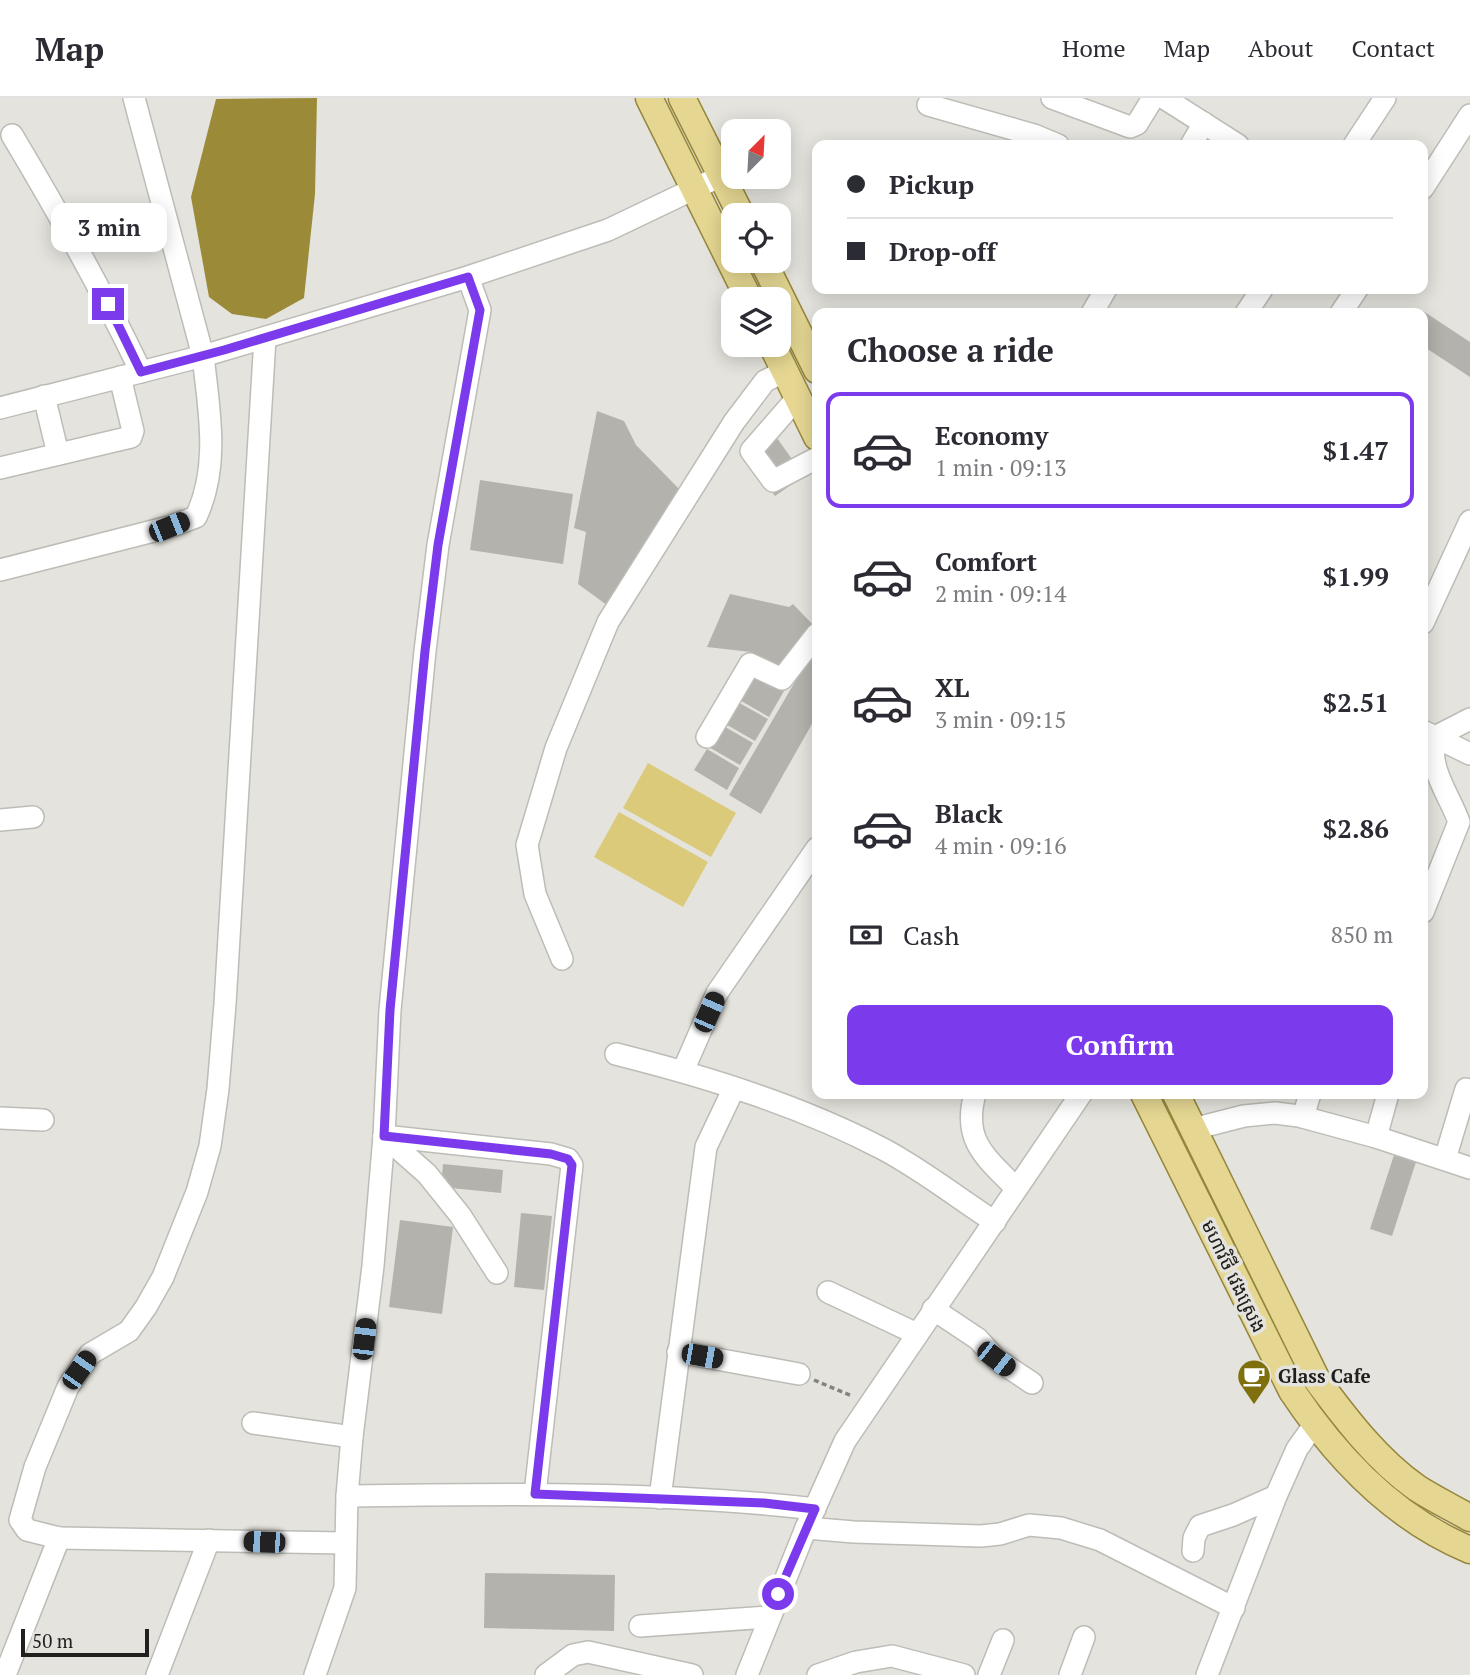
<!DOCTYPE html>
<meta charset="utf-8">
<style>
:root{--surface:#fff;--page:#f2f2f3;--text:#2b2b33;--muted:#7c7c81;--line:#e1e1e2;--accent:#7c3aed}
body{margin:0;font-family:"PT Serif","Noto Sans Khmer",serif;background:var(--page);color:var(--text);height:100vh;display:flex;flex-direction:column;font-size:26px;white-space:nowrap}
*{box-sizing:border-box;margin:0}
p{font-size:23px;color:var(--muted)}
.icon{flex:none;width:38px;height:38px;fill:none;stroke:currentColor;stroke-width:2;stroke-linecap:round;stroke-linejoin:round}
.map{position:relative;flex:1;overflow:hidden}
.side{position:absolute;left:812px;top:210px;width:616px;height:791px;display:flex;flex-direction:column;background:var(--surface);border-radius:14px;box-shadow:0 4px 18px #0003}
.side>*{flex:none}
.banner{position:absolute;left:812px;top:42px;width:616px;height:154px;border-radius:14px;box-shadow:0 4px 18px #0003;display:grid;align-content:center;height:154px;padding:0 35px;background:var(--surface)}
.needle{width:46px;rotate:24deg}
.fabs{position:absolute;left:721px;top:21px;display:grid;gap:14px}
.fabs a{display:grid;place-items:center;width:70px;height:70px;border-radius:14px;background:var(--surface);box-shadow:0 4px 18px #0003;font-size:35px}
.scale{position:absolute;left:21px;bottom:18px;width:128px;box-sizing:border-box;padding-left:7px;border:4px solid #21201e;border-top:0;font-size:19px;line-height:24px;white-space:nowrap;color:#21201e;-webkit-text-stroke:5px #e4e3dd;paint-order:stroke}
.end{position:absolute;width:32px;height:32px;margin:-16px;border:9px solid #7c3aed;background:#fff;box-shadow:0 0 0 4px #fff}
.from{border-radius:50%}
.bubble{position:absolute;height:49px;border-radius:14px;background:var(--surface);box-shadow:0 4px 18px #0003;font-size:23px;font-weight:600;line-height:49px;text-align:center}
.car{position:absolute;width:21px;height:42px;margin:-21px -10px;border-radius:9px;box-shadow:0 0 5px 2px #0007;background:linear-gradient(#222 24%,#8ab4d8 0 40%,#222 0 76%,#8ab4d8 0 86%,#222 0)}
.banner b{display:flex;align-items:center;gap:24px;height:66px;font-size:26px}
.banner b+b{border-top:2px solid var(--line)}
.banner i{width:18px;height:18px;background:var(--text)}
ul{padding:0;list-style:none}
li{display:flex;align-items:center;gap:21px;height:116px;margin:0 14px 10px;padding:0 21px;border:4px solid transparent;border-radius:14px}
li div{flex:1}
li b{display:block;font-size:26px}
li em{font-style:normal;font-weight:600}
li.current{border-color:var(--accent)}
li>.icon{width:63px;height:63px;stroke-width:1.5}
h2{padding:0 35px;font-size:32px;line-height:84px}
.pay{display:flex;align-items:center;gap:18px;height:77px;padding:0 35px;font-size:26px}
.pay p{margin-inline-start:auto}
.primary-button{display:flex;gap:14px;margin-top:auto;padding:14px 35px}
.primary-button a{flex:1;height:80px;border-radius:14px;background:var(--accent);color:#fff;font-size:28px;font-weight:600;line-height:80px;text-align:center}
header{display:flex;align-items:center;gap:42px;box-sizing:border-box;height:98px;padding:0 35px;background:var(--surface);border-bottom:2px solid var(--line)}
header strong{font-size:33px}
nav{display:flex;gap:38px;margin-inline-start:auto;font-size:24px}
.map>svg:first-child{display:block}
.green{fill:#dbca7a}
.water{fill:#9b8b38}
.building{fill:#b3b2ac}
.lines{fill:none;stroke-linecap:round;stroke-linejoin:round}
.minor-casing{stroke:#bdbcb6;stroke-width:24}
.major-casing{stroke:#95863b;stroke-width:29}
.path{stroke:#84837f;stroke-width:3.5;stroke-dasharray:5 3.5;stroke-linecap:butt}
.minor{stroke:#fff;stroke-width:21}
.major{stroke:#e5d792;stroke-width:26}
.route{stroke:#7c3aed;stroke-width:9}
.labels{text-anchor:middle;stroke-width:7;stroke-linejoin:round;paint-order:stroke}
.street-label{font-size:19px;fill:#21201e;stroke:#e4e3dd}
.poi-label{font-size:19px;font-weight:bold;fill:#21201e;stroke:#e4e3dd;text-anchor:start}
</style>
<header>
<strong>Map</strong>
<nav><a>Home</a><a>Map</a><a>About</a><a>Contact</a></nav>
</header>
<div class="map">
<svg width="1470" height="1577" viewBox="0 0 1470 1577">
<rect width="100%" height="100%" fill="#e4e3dd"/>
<g class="green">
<polygon points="648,665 736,715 711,759 623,710"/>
<polygon points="619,714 708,764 683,809 594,759"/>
</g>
<polygon class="water" points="317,0 315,96 304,200 266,221 232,216 209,199 191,99 216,1"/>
<g class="building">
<polygon points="1423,213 1470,244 1470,279 1423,248"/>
<polygon points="597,313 624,323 636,347 682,394 611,510 578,486 586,434 574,430"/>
<polygon points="767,326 804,378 775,398 757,374 767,366 748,339"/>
<polygon points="480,382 573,396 563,466 470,452"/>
<polygon points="730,496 789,509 793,506 816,530 780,574 751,554 707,549"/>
<polygon points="817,555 817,617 761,716 729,697 796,582"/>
<polygon points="751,574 784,593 769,619 736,600"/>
<polygon points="734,602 768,621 755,643 722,624"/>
<polygon points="720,626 753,645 740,667 707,648"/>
<polygon points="707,651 739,670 727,692 694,672"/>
<polygon points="1394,1057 1416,1064 1392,1138 1370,1131"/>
<polygon points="443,1066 503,1072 501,1095 441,1089"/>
<polygon points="521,1115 552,1118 544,1192 514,1189"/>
<polygon points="400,1122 453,1129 442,1216 389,1209"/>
<polygon points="485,1475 615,1477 614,1533 484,1530"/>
</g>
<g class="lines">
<g class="minor-casing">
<g id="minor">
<polyline points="134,0 203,258 468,179 608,132 721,78"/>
<polyline points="1052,0 1130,29 1137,26 1153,0"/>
<polyline points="1164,0 1238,47"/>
<polyline points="928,7 1034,37 1058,47"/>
<path d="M12 37C58 114 102 192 141 274"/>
<polyline points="1191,47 1204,25"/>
<polyline points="1354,47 1385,0"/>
<polyline points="1423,90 1470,17"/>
<polyline points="1092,215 1106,191"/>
<polyline points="1246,215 1262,191"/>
<polyline points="1341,215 1357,191"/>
<polyline points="44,298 58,356"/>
<polyline points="798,299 751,353 773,383 817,360"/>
<path d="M0 310 203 258C209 312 220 368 196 419L169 429 0 472"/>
<polyline points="0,370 131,339 133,333 120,279"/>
<polyline points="1423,525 1470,423"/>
<polyline points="1425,634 1470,656"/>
<polyline points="707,639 750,566 782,581 817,536"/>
<polyline points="0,722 33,719"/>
<path d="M1423 814 1459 724C1449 696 1427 670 1435 639L1470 621"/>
<polyline points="562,861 535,796 527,747 556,650 608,524 734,324 765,283 785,273"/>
<path d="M616 956C707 979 799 1007 883 1051 921 1071 958 1100 995 1124"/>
<polyline points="683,973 717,895 817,750"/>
<path d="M975 996C962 1042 985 1059 1016 1090"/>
<polyline points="1303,1019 1310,996"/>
<polyline points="0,1020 43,1022"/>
<polyline points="1193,1031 1244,1018 1275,1015 1299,1018 1376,1039 1470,1070"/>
<polyline points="384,1038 551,1056 568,1061 572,1067 535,1396"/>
<polyline points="384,1038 427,1076 460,1117 497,1175"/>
<polyline points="1376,1039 1388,996"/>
<polyline points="1445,1061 1466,991"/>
<polyline points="828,1194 917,1236"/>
<polyline points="933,1211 978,1241 996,1261 1032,1285"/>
<polyline points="678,1254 799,1276"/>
<polyline points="253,1325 352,1339"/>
<path d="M347 1398C503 1396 660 1393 815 1411"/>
<polyline points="660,1400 706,1049 734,990"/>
<polyline points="806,1430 854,1434 981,1438 1000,1436 1029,1427 1061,1430 1100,1442 1234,1510"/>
<polyline points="59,1440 345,1445"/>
<polyline points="1193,1453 1194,1440 1200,1428 1233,1417 1276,1398"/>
<polyline points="640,1528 769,1519"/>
<polyline points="5,1577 59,1440 27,1432 20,1422 35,1369 68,1289 90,1256 129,1233 146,1209 163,1179 197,1094 210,1048 218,991 225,906 265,240"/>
<polyline points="157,1577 209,1442"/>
<polyline points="315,1577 345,1490 347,1398 352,1339 373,1168 384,1038 390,912 425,553 438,447 480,212 468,179"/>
<polyline points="546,1577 573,1557 588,1554 692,1577"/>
<polyline points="747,1577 806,1430 845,1343 1081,996"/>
<polyline points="818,1577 856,1564 892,1558 964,1577"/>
<polyline points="989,1577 1003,1542"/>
<polyline points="1070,1577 1084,1539"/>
<polyline points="1207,1577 1276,1398 1297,1351 1314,1327"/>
</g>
</g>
<g class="major-casing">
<g id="major">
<polyline points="649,0 749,201"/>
<polyline points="682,0 741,117"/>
<polyline points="763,163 817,272"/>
<polyline points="772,247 817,339"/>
<path d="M1144 996 1292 1293C1336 1359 1395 1421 1470 1452"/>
<path d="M1176 996 1317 1282C1346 1321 1377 1362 1417 1390 1434 1401 1453 1410 1470 1420"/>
</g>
</g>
<polyline class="path" points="814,1282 852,1298"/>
<use href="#minor" class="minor"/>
<use href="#major" class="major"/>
</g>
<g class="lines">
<polyline class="route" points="108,206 141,274 224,252 468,179 480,212 438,447 425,553 390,912 384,1038 551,1056 568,1061 572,1067 535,1396 764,1405 815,1411 778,1496"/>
</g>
<defs>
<g id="cafe-pin" transform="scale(1.75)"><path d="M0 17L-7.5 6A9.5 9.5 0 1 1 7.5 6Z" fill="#806f0d" stroke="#e4e3dd"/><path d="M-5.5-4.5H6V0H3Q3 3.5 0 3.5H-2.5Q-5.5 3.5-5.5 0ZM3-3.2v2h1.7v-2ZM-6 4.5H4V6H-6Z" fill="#fff"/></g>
</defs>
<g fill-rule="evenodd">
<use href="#cafe-pin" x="1254" y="1278"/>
</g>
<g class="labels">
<g class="street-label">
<text transform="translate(1234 1178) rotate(64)" y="7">មហាវិថី វេងស្រេង</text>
</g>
<g class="poi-label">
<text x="1278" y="1285">Glass Cafe</text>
</g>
</g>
</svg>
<div class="fabs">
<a><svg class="needle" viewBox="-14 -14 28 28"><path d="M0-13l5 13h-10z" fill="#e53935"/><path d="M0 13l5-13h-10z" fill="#7c7c81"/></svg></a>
<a><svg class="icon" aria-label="locate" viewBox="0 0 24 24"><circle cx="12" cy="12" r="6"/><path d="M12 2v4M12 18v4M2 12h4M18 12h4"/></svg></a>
<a><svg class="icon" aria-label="layers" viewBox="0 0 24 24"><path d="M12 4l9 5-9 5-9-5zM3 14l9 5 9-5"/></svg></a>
</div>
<div class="scale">50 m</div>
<i class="end from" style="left:778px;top:1496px"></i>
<i class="end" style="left:108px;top:206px"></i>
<div class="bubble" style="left:51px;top:105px;width:116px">3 min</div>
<i class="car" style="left:169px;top:429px;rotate:68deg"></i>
<i class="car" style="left:709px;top:914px;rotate:24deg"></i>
<i class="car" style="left:364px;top:1241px;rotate:7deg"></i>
<i class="car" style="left:702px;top:1258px;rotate:100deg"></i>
<i class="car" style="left:996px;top:1261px;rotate:128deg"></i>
<i class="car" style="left:79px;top:1272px;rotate:35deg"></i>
<i class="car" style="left:264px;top:1444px;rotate:272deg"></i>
<div class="banner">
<b><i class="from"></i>Pickup</b>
<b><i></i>Drop-off</b>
</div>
<section class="side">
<h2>Choose a ride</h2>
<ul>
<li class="current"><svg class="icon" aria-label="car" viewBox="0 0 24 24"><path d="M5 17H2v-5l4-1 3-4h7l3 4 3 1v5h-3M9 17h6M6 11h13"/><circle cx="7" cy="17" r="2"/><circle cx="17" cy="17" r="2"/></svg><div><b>Economy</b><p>1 min · 09:13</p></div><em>$1.47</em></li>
<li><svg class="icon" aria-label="car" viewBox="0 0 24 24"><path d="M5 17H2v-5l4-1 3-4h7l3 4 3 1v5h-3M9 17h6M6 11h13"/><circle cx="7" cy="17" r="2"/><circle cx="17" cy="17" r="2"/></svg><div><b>Comfort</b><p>2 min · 09:14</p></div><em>$1.99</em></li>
<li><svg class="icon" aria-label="car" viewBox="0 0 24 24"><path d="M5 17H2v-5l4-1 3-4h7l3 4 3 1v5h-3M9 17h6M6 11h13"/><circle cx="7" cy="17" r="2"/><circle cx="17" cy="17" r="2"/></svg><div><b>XL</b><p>3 min · 09:15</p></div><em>$2.51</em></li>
<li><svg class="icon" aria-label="car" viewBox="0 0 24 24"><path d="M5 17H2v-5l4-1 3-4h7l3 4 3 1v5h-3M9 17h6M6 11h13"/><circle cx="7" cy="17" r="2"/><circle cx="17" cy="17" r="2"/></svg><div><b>Black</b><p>4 min · 09:16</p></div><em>$2.86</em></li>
</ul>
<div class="pay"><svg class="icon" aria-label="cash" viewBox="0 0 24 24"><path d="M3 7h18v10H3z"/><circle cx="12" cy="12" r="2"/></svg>Cash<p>850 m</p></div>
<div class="primary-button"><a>Confirm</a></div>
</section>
</div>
